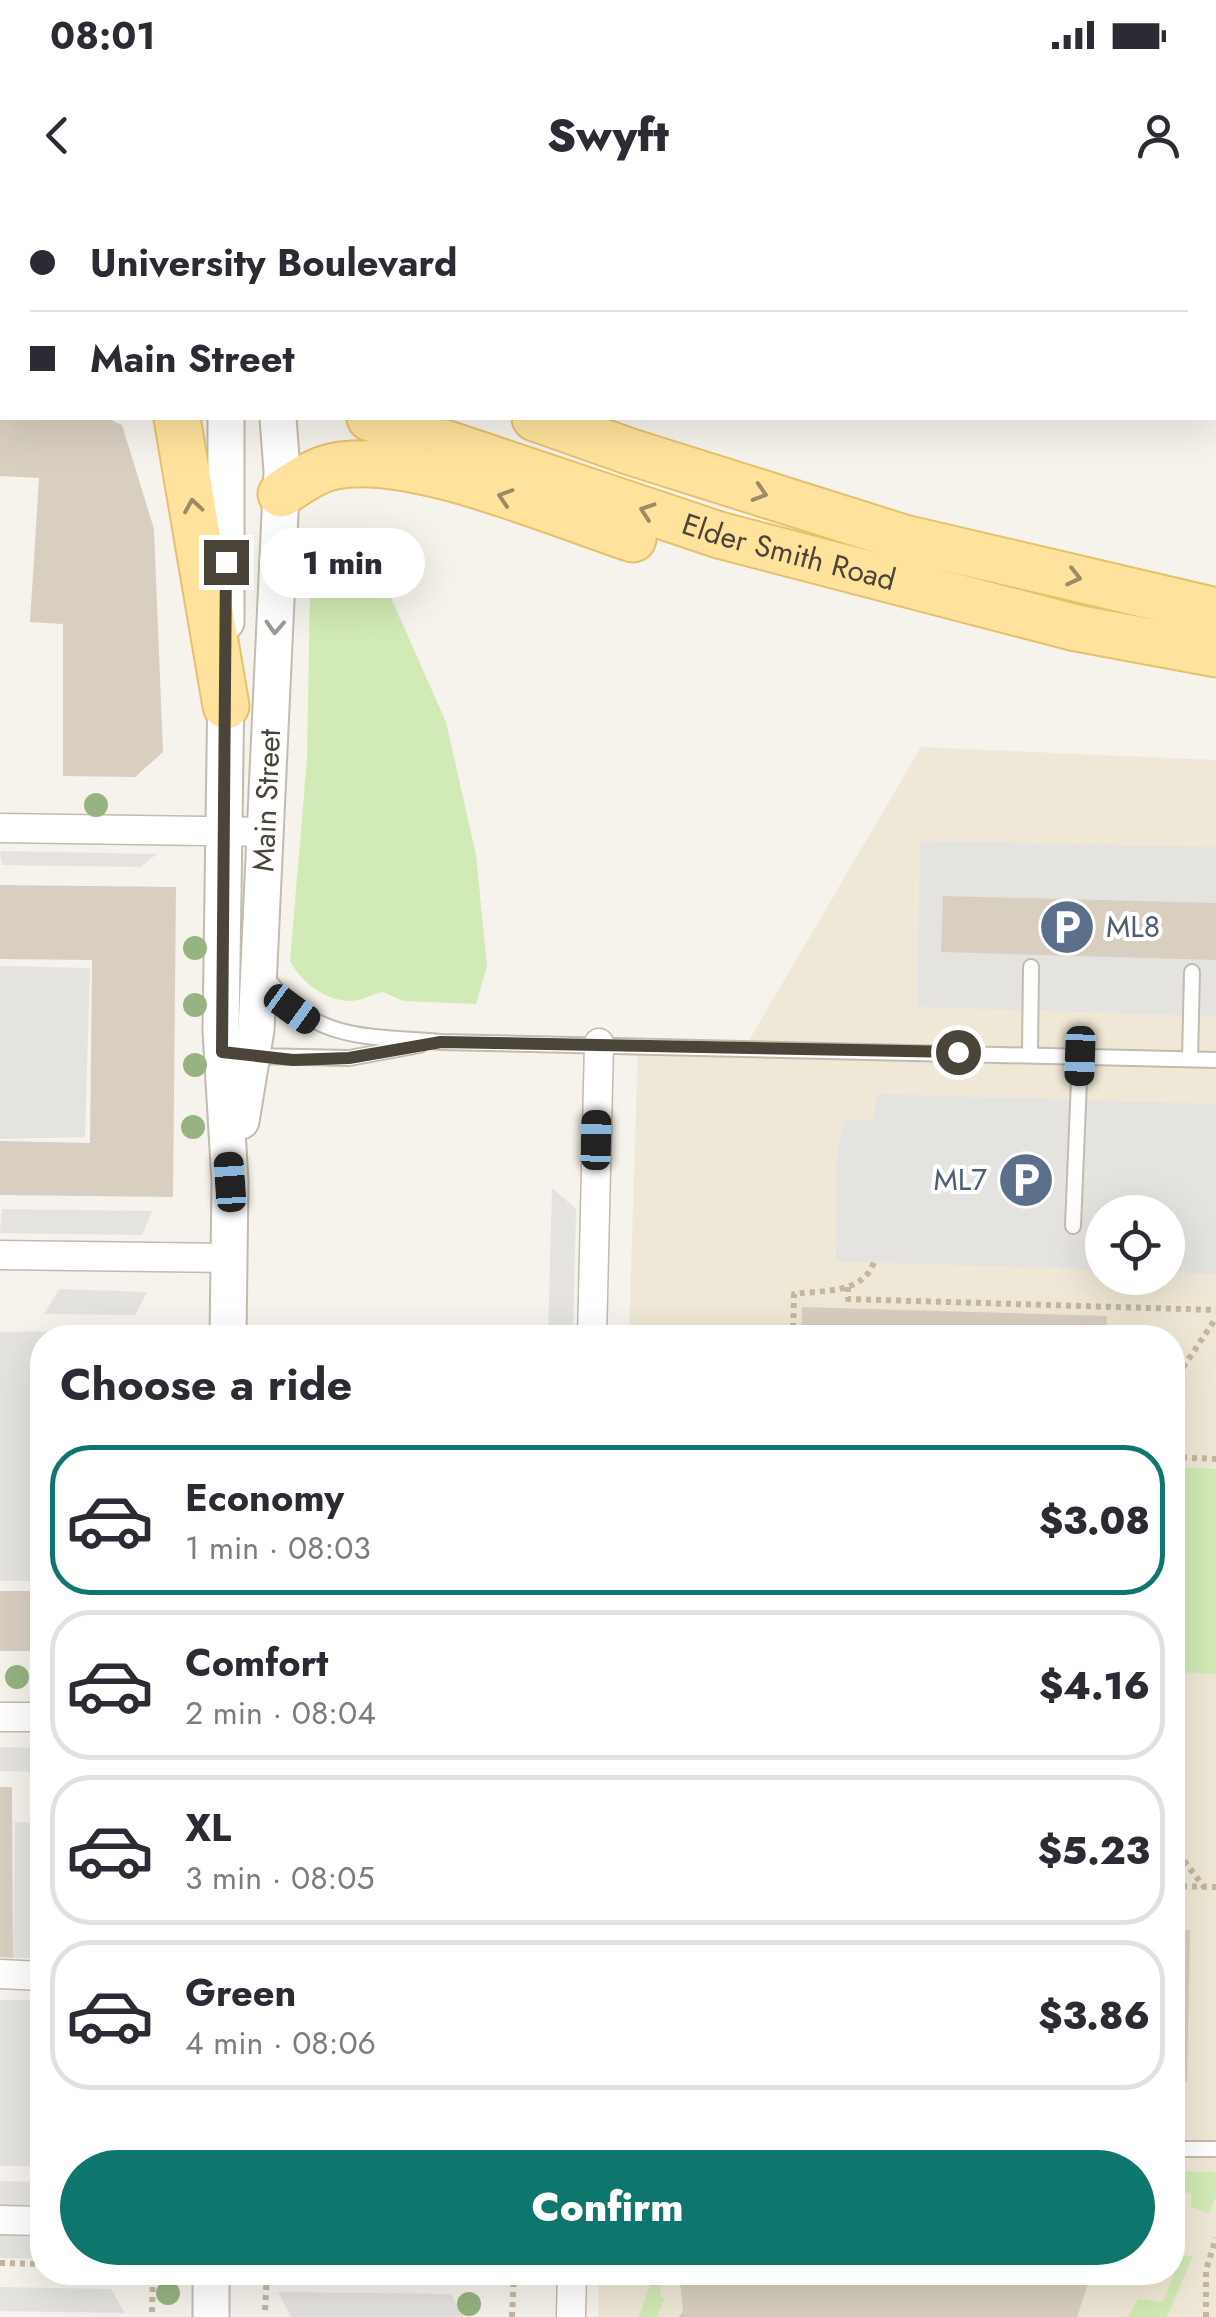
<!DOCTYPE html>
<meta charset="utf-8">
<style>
:root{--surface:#fff;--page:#f7f7f7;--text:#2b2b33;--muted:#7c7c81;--line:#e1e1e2;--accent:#0f766e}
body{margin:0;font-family:Jost,sans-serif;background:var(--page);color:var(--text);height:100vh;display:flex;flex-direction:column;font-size:38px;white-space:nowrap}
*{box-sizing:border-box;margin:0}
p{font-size:32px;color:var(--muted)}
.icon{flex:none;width:55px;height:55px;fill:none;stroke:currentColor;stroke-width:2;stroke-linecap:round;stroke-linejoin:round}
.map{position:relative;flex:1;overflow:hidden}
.details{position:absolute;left:30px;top:1125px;width:1155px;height:960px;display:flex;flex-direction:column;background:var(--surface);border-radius:40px;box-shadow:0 10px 40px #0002}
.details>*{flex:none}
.guide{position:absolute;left:0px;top:0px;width:1218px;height:220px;box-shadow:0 10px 40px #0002;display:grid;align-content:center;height:220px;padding:0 30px;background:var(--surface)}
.fabs{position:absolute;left:1085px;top:995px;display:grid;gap:20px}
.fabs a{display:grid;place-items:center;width:100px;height:100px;border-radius:50%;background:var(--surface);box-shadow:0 10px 40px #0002;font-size:50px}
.end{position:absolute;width:45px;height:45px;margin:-22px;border:12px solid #4b4439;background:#fff;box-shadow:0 0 0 5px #fff}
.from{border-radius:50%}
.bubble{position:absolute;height:70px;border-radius:35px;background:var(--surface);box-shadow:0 10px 40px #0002;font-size:32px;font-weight:800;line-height:70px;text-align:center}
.car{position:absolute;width:30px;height:60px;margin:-30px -15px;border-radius:12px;box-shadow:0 0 8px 2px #0007;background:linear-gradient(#222 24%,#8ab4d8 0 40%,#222 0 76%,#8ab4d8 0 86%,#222 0)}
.guide b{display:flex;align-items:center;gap:35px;height:95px;font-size:38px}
.guide b+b{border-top:2px solid var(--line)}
.guide i{width:25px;height:25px;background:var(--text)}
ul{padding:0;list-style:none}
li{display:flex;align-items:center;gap:30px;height:150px;margin:0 20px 15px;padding:0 10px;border:5px solid var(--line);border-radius:40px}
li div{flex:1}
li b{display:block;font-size:38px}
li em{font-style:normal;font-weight:800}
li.selected{border-color:var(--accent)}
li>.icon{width:90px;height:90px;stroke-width:1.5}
h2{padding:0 30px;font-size:45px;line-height:120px}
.cta{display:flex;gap:20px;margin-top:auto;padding:20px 30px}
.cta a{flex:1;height:115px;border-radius:60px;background:var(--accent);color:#fff;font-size:40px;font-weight:800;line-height:115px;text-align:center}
.status{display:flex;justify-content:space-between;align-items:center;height:70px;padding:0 50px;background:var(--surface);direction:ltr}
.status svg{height:28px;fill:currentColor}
header{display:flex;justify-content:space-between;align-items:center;height:130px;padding:0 30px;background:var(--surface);font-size:45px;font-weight:800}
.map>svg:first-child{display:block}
.education{fill:#efe8d6;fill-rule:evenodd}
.green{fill:#d2eab5}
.parking{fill:#e5e3e0}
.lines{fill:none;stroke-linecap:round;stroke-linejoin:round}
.stream{stroke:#a9d4f2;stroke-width:10}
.building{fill:#d8cfc1}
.service-casing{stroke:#c2bbae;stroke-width:18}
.minor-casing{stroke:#c2bbae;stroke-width:31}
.tertiary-casing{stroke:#c2bbae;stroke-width:39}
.primary-casing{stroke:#e6c16a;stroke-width:49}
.path{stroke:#c4b79f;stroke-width:6;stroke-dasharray:5 5;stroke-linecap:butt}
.service{stroke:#fff;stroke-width:14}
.minor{stroke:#fff;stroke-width:28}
.tertiary{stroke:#fff;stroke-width:35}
.primary{stroke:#ffe39c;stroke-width:45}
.tree{fill:#97b381}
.oneway{stroke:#9c8c66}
.oneway2{stroke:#9c9892}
.route{stroke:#4b4439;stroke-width:12}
.labels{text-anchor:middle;stroke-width:8;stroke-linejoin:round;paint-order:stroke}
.street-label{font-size:30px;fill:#4b4439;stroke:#fff}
.service-label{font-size:30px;fill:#4e5e75;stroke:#fff;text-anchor:start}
</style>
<div class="status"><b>08:01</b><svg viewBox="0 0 49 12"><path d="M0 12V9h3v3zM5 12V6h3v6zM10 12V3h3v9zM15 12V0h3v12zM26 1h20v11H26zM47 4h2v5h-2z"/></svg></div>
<header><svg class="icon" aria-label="back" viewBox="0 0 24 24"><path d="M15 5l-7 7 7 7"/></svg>Swyft<svg class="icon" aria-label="person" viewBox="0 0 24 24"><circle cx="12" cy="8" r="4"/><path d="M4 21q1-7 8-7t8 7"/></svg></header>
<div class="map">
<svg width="1216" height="2117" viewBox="0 0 1216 2117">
<rect width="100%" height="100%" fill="#f6f3ec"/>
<path class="education" d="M921 547 1216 560V2117H598L599 2073 1172 2072V1138L629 1137 638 844 745 847ZM1102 1012H1168V1078H1102Z"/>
<g class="green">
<path d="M310 390 388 391 446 522 476 655 487 766 476 804 403 801 383 792C374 793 368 798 359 800 332 806 301 783 290 761L307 559Z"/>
<polygon points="1172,1267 1216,1269 1216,1474 1173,1472"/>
<polygon points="1172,1971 1216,1972 1216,1996 1209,2014 1191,2007 1191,1994 1173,1988"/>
<polygon points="1173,2056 1193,2056 1167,2117 1128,2117 1138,2099 1163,2102 1174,2074"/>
<polygon points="654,2073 662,2073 660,2097 665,2098 657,2117 639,2117"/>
</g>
<g class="parking">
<polygon points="920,641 1216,647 1216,816 917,807"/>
<polygon points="0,651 157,654 140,667 2,665"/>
<polygon points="0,766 90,768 85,937 0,939"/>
<polygon points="877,894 1216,904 1216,1074 1168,1072 1168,1012 1102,1012 1102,1070 836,1061 837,948 846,919 874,919"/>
<polygon points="552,988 576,1009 573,1137 548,1137"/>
<polygon points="2,1009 152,1011 142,1035 0,1033"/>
<polygon points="59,1089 147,1092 135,1115 44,1114"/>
<polygon points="65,1131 65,1137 42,1138 42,1381 0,1381 0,1132"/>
<polygon points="0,1547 42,1548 42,1572 0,1571"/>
<polygon points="15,1622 42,1622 42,1758 13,1758"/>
<rect x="0" y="1800" width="42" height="166"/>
<polygon points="0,1981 42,1982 42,2005 0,2005"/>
<polygon points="0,2034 42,2034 42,2059 0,2058"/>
<polygon points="0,2087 111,2089 125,2113 0,2111"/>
<polygon points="278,2092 451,2094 464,2117 291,2117"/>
</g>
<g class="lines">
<g class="stream">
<polyline points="564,0 570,2"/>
<polyline points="1215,208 1216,209"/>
</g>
</g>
<g class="building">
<polygon points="0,218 107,218 122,225 154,329 163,552 135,577 63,576 63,424 30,422 39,278 0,276"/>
<polygon points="0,685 176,687 173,997 0,995 0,941 90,943 92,760 0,759"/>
<polygon points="943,696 1216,703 1216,760 941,752"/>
<polygon points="802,1107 1107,1116 1106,1138 801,1138"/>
<polygon points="65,1131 145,1134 145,1138 65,1138"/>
<rect x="0" y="1391" width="42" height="60"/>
<polygon points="0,1587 12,1587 13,1758 0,1757"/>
<polygon points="1172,1730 1190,1730 1187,1882 1172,1881"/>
<polygon points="679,2072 893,2073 1092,2072 1077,2117 678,2117 683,2112"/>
</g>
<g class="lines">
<g class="service-casing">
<g id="service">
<path d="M265 775C311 842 367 836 441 842L1216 860"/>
<polyline points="1030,854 1031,767"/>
<polyline points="253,856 349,858 420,845"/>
<polyline points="1190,859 1192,772"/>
<polyline points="1073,1026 1080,856"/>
<polyline points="1172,1949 1216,1949"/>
</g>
</g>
<g class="minor-casing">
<g id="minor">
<polyline points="233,2 233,0"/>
<polyline points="269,2 269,0"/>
<polyline points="0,628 265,632"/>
<polyline points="0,1055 229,1058"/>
<polyline points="592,1138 599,843"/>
<polyline points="0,1517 42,1517"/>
<polyline points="0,1774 42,1776"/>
<polyline points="0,2020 42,2021"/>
<polyline points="571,2117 572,2072"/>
</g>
</g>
<g class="tertiary-casing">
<g id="tertiary">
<polyline points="226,218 226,422"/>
<polyline points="226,484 221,831 230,982 228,1138"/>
<path id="s1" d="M241 921 256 830 282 271 278 218"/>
<polyline points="211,2117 211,2072"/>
</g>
</g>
<g class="primary-casing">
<g id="primary">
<polyline points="2,0 7,2"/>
<polyline points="117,0 127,2"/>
<polyline points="196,2 200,0"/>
<polyline points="0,67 2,68"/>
<polyline points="177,218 226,506"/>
<path id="s2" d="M370 218 719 335 1076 428 1216 454"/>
<polyline points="535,218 631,252 904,338 1216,411"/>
<path d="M281 294C297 283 315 270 335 266 412 251 556 314 633 339"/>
</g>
</g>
<g class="path">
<polyline points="848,1087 848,1099 1216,1110"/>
<path d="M793 1138 794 1094C824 1090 863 1094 874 1062"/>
<polyline points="1172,1184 1216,1118"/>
<polyline points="1172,1257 1216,1259"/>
<polyline points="1172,1645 1204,1687"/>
<polyline points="1172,1686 1216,1687"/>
<polyline points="0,2063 42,2064"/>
<polyline points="265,2110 267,2072"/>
<polyline points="152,2112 153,2072"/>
<polyline points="512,2117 514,2072"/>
<polyline points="1206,2117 1206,2070 1216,2038"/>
</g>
<use href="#service" class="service"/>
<use href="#minor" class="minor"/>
<use href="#tertiary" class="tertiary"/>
<use href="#primary" class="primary"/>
</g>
<g class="tree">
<circle cx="96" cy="605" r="12"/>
<circle cx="195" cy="748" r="12"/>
<circle cx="195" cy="805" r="12"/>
<circle cx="195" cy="865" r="12"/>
<circle cx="193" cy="927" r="12"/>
<circle cx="17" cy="1477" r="12"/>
<circle cx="168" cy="2093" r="12"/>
<circle cx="469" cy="2104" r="12"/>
</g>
<defs><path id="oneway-chevron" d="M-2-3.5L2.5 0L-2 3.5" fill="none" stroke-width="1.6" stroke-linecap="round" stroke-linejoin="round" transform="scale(2.5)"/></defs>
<g class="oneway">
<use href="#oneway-chevron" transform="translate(760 293) rotate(17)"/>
<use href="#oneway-chevron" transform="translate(505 297) rotate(-162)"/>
<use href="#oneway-chevron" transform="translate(193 306) rotate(-99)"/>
<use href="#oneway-chevron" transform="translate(647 311) rotate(-161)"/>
<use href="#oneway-chevron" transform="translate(1074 377) rotate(13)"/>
</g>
<use class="oneway2" href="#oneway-chevron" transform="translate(275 427) rotate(93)"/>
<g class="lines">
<polyline class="route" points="226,362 222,852 293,860 349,858 441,842 958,852"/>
</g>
<defs>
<g id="parking-disc" transform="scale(2.875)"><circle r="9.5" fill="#5c6f8a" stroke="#fff"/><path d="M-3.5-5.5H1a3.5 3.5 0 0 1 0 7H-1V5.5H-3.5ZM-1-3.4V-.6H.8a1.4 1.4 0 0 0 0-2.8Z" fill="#fff"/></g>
</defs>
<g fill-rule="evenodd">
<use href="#parking-disc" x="1067" y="727"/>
<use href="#parking-disc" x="1026" y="980"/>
</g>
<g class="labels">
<g class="street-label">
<text dy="10" stroke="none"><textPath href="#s2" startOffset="440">Elder Smith Road</textPath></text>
<text dy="10" stroke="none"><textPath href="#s1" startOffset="322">Main Street</textPath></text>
</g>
<g class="service-label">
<text x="1106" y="737">ML8</text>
<text x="987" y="990" text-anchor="end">ML7</text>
</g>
</g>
</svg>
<div class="fabs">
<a><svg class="icon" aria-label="locate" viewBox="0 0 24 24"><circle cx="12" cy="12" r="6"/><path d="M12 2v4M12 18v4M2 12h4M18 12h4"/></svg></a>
</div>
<i class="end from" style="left:958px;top:852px"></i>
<i class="end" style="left:226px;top:362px"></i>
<div class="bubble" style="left:260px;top:328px;width:165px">1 min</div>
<i class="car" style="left:292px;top:809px;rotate:126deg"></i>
<i class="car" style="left:1080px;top:856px;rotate:182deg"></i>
<i class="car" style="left:596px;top:940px;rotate:1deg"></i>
<i class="car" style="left:230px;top:982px;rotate:356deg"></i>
<div class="guide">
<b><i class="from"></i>University Boulevard</b>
<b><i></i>Main Street</b>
</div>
<section class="details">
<h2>Choose a ride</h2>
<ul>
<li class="selected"><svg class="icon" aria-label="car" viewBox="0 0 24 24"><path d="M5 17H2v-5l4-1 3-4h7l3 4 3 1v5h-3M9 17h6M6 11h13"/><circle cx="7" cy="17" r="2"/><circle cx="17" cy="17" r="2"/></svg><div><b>Economy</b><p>1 min · 08:03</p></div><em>$3.08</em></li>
<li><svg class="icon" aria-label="car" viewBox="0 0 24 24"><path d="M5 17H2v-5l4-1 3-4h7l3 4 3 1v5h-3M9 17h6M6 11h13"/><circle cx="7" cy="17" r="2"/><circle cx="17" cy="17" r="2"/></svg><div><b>Comfort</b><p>2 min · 08:04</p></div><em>$4.16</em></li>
<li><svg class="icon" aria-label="car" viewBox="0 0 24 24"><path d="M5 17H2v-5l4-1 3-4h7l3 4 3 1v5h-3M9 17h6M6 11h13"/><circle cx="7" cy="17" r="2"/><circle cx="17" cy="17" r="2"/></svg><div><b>XL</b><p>3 min · 08:05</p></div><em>$5.23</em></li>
<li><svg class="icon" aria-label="car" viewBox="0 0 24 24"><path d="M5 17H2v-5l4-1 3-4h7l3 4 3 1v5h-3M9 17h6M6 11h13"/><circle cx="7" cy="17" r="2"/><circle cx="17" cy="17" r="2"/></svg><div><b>Green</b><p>4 min · 08:06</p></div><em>$3.86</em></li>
</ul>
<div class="cta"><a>Confirm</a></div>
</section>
</div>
